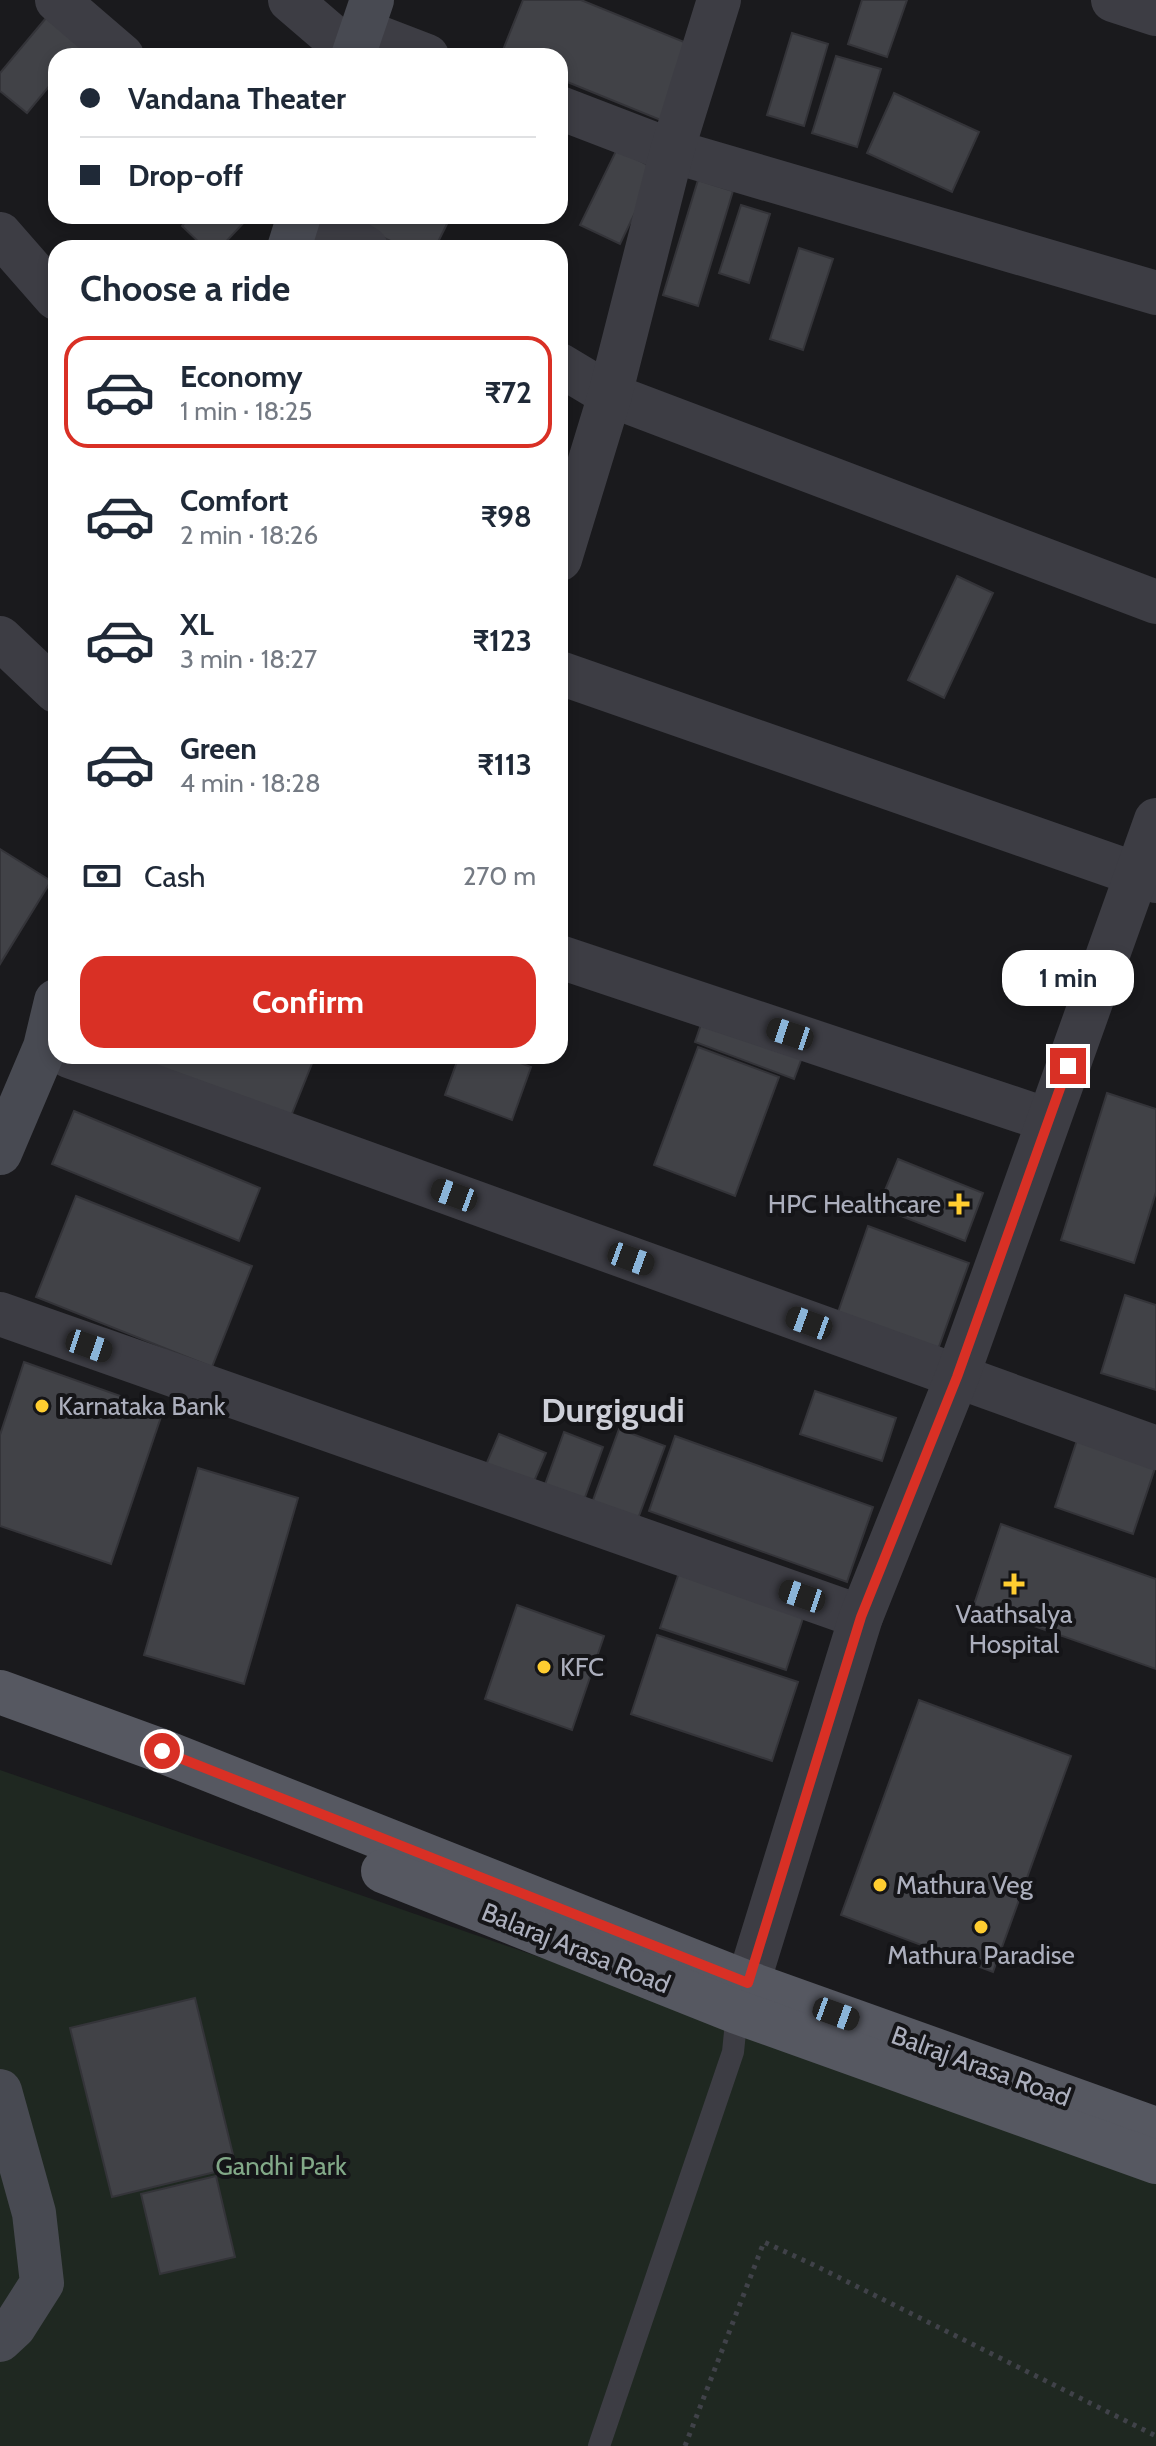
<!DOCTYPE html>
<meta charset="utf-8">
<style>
:root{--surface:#fff;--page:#f2f2f3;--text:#1f2937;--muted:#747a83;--line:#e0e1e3;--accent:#d93025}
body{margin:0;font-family:Cabin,sans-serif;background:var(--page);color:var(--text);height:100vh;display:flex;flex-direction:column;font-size:30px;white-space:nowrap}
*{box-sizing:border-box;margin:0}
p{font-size:26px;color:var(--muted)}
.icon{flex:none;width:44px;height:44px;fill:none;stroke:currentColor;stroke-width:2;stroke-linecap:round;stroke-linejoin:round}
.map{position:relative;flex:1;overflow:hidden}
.drawer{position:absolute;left:48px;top:240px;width:520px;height:824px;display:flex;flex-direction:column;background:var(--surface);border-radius:24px;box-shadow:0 4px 12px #0003}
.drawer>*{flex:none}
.guide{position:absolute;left:48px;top:48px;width:520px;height:176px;border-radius:24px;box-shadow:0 4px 12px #0003;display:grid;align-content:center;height:176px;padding:0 32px;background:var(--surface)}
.end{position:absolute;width:36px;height:36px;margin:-18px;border:10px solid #d93025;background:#fff;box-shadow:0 0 0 4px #fff}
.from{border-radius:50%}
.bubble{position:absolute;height:56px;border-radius:24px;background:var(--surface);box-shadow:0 4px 12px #0003;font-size:26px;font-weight:800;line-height:56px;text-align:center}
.car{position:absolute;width:24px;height:48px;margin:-24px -12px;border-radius:10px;box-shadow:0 0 6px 2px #0007;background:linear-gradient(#222 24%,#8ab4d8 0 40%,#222 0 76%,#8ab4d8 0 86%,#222 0)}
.guide b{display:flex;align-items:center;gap:28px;height:76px;font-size:30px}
.guide b+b{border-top:2px solid var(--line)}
.guide i{width:20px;height:20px;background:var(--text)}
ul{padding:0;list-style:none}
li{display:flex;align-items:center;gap:24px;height:112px;margin:0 16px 12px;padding:0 16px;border:4px solid transparent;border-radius:24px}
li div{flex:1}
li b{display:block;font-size:30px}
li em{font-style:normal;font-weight:800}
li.current{border-color:var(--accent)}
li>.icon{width:72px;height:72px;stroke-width:1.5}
h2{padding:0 32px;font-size:36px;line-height:96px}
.pay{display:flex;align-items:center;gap:20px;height:88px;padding:0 32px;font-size:30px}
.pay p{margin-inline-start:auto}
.cta{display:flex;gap:16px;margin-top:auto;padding:16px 32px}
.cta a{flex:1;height:92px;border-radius:24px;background:var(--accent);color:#fff;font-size:32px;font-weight:800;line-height:92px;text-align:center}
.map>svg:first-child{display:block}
.green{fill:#1f2821}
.building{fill:#414247;stroke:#343439;stroke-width:2}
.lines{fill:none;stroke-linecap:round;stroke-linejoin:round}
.path{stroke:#404249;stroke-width:5;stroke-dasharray:4 6;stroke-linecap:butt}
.lane{stroke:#3d3d44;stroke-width:22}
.street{stroke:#3d3d44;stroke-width:44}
.secondary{stroke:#484a52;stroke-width:44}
.primary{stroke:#565861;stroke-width:44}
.route{stroke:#d93025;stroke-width:10}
.poi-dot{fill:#ffcd30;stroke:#151518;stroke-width:3}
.labels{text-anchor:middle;stroke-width:8;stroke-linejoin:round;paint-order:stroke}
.poi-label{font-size:26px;fill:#acafbd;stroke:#151518;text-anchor:start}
.street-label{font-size:26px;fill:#acafbd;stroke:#151518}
.park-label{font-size:26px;fill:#82a988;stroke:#151518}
.district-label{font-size:34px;font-weight:bold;fill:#cdcfd8;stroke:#151518}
</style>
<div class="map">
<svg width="1156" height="2446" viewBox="0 0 1156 2446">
<rect width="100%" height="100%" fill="#1a1a1d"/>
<polygon class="green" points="0,1770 1156,2171 1156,2446 0,2446"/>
<g class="building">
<polygon points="523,0 581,0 694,46 663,121 560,79 560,56 501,55"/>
<polygon points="862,0 907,0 887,57 848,44"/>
<polygon points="46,18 82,47 74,56 56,56 56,78 27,113 0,91 0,73"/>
<polygon points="792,33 828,44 804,126 767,115"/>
<polygon points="836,56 881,69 857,147 812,133"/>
<polygon points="894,93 979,132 952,192 867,153"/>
<polygon points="617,149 656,169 620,244 580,225"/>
<polygon points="698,180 733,191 698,306 663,295"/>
<polygon points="741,205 770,214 749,283 719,273"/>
<polygon points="191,216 250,216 220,248 205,248 182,226"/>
<polygon points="354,216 441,216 449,220 435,248 405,248 351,222"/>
<polygon points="799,248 833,259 803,350 770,339"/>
<polygon points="957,576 993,593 944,698 908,680"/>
<polygon points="0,849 51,881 0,964"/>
<polygon points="707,1007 807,1044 794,1079 695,1042"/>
<polygon points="698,1047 779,1077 735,1196 654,1165"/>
<polygon points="115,1056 315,1056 287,1126"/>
<polygon points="459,1056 502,1056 531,1067 512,1120 445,1095"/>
<polygon points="1107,1093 1156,1109 1156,1192 1134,1263 1061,1240"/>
<polygon points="74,1111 260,1188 239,1241 52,1164"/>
<polygon points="898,1159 983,1193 965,1241 878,1207"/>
<polygon points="76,1196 252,1266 212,1367 36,1297"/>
<polygon points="868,1226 969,1263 936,1355 836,1318"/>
<polygon points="1125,1295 1156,1305 1156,1390 1101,1373"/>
<polygon points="24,1362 163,1411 111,1564 0,1526 0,1435"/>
<polygon points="815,1391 896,1418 882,1461 800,1434"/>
<polygon points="619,1429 665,1446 633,1532 588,1514"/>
<polygon points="564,1432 603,1447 579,1514 539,1501"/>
<polygon points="499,1434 546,1453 530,1491 483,1472"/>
<polygon points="1079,1434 1156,1465 1133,1534 1055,1507"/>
<polygon points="675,1436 873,1507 847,1582 649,1511"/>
<polygon points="198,1468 298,1498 244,1684 144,1655"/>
<polygon points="1001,1524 1156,1579 1156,1669 974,1605"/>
<polygon points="682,1564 807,1606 786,1670 660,1628"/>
<polygon points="517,1605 604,1636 572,1730 485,1699"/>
<polygon points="657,1635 798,1682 772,1761 631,1714"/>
<polygon points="919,1700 1071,1756 993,1972 841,1915"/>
<polygon points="195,1998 236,2167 112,2197 70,2028"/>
<polygon points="216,2176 235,2257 160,2274 141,2194"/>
</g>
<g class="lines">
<polyline class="path" points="685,2446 764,2242 814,2265 1156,2436"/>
<polyline class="lane" points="599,2446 733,2052 737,2012"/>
<g class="street">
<polyline points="57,0 122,56"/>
<polyline points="290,0 354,55"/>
<polyline points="1113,0 1156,14"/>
<polyline points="362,31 427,56"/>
<polyline points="560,108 672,151 1156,293"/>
<polyline points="313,216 366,248"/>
<polyline points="0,234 56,298"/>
<polyline points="560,365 610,395 1156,602"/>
<polyline points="560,559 610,395 672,151 719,0"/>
<polyline points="0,638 56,691"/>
<polyline points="560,673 1156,881"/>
<polyline points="560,957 1048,1120"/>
<polyline points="69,1056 1156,1448"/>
<polyline points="0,1314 861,1617"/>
<polyline points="748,1983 861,1617 957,1377 1156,820"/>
</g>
<g class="secondary">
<polyline points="353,56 372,0"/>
<polyline points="289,248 299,216"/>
<polyline points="0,1153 45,1047 56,1001"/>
<polyline points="0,2091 34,2213 42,2283 14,2327 0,2340"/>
</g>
<g class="primary">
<polyline points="0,1692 162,1751 748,1983 1156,2129"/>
<polyline points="383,1871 737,2012 1156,2162"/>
</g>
</g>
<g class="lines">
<polyline class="route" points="162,1751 748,1983 861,1617 957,1377 1068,1066"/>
</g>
<g class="poi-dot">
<path d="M955 1192h8v8h8v8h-8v8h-8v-8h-8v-8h8z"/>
<circle cx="42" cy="1406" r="8"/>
<path d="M1010 1572h8v8h8v8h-8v8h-8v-8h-8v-8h8z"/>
<circle cx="544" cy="1667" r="8"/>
<circle cx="880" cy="1885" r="8"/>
<circle cx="981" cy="1927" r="8"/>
</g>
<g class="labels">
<g class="poi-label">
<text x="941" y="1213" text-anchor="end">HPC Healthcare</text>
<text x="58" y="1415">Karnataka Bank</text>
<text x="1014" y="1623" text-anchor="middle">Vaathsalya<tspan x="1014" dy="30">Hospital</tspan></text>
<text x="560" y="1676">KFC</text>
<text x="896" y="1894">Mathura Veg</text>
<text x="981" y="1964" text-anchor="middle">Mathura Paradise</text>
</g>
<g class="street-label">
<text transform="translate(576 1948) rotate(22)" y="9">Balaraj Arasa Road</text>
<text transform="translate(981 2066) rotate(20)" y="9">Balraj Arasa Road</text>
</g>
<g class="park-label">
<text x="281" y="2175">Gandhi Park</text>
</g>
<g class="district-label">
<text x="613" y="1422">Durgigudi</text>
</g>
</g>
</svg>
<i class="end from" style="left:162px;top:1751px"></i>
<i class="end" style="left:1068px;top:1066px"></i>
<div class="bubble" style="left:1002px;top:950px;width:132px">1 min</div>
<i class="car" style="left:790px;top:1034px;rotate:288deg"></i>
<i class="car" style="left:454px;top:1195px;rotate:290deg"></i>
<i class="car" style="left:631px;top:1259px;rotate:110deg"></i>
<i class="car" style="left:809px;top:1323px;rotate:290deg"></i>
<i class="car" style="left:89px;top:1346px;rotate:109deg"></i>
<i class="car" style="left:802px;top:1596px;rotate:289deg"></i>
<i class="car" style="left:836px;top:2014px;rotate:110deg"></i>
<div class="guide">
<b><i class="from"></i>Vandana Theater</b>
<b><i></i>Drop-off</b>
</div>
<section class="drawer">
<h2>Choose a ride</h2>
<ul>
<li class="current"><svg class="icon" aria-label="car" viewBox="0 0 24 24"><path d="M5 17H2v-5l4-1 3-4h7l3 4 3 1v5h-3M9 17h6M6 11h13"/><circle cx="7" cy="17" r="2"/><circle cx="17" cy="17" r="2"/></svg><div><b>Economy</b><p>1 min · 18:25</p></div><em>₹72</em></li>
<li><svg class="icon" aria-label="car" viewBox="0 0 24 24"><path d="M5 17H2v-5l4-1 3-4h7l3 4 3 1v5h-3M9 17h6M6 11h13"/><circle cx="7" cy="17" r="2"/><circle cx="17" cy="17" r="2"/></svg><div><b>Comfort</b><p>2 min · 18:26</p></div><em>₹98</em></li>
<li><svg class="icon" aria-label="car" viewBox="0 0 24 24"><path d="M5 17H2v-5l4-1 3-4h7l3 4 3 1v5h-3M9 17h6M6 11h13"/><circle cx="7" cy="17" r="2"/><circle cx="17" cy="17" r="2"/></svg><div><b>XL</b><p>3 min · 18:27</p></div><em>₹123</em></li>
<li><svg class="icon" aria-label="car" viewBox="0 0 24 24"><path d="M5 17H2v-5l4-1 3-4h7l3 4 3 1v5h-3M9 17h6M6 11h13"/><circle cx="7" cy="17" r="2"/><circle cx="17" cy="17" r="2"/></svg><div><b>Green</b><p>4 min · 18:28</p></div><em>₹113</em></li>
</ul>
<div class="pay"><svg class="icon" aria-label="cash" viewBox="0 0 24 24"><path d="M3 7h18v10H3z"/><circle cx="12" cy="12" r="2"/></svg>Cash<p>270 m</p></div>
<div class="cta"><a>Confirm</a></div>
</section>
</div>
